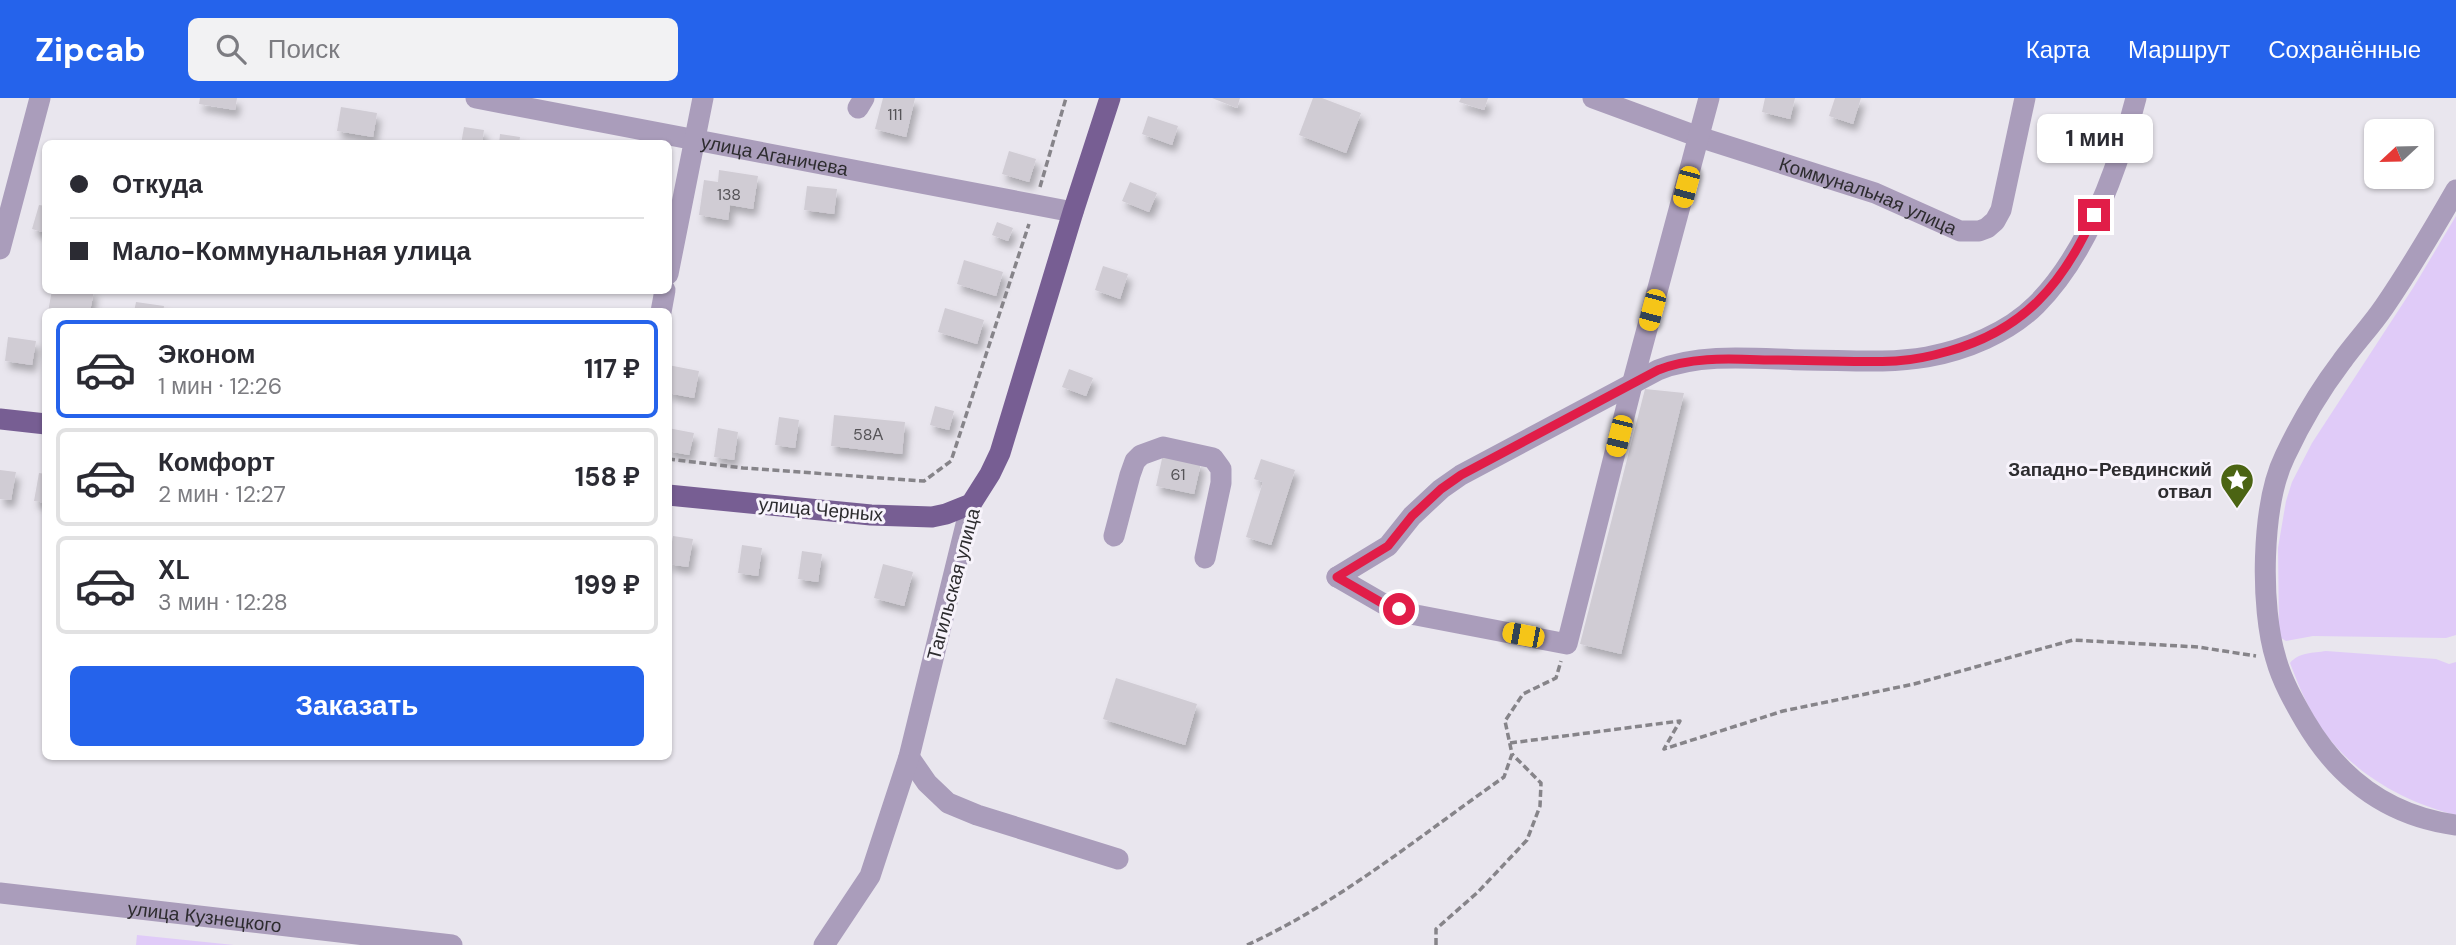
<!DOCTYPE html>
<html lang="ru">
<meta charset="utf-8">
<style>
:root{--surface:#fff;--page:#f2f2f3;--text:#2b2b33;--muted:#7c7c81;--line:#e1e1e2;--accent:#2563eb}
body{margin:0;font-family:"DM Sans",sans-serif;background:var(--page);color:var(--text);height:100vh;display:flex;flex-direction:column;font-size:26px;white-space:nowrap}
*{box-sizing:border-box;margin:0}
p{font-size:23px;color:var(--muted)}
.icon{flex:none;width:38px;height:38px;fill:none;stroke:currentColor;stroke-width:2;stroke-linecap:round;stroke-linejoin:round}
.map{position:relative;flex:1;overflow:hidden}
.side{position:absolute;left:42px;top:210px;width:630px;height:452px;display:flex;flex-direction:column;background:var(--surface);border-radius:10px;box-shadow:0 2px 5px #0004}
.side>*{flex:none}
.hud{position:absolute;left:42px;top:42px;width:630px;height:154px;border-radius:10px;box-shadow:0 2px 5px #0004;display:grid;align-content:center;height:154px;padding:0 28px;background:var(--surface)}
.needle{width:46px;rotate:248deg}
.buttons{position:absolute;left:2364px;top:21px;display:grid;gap:14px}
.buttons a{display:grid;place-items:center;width:70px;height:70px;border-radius:10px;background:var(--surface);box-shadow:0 2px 5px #0004;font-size:35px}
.end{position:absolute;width:32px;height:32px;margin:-16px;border:9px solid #e11d48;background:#fff;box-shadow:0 0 0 4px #fff}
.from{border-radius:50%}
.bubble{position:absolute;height:49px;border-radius:10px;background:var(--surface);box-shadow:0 2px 5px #0004;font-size:23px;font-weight:700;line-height:49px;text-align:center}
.car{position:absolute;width:21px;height:42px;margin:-21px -10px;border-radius:9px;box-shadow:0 0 5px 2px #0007;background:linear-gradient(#f5c518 24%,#345 0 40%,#f5c518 0 76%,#345 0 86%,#f5c518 0)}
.hud b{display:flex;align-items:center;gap:24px;height:66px;font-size:26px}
.hud b+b{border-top:2px solid var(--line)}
.hud i{width:18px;height:18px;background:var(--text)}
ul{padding:12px 0 0;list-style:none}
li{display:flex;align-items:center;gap:21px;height:98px;margin:0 14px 10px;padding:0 14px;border:4px solid var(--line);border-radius:10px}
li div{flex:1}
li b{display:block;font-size:26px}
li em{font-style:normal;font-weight:700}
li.on{border-color:var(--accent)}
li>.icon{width:63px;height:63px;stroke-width:1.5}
.cta{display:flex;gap:14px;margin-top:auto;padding:14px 28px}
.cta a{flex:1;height:80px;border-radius:10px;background:var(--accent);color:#fff;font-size:28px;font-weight:700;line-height:80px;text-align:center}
header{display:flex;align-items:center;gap:42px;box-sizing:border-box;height:98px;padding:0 35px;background:var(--accent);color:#fff}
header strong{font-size:33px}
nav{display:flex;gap:38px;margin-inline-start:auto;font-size:24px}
.search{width:490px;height:63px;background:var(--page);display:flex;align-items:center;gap:18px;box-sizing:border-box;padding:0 24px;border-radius:10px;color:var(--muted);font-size:26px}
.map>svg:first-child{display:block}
.green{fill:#e0cbf8}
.building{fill:#d0ccd4;filter:url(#shadow)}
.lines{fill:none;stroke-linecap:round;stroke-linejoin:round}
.path{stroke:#868489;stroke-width:3.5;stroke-dasharray:7 3.5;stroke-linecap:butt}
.minor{stroke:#aa9dbb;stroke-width:21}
.major{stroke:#775e93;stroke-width:21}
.route{stroke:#e11d48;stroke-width:9}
.labels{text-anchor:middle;stroke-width:6;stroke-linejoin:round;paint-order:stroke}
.number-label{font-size:16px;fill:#565458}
.street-label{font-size:19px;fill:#2d2c2f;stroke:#f7f3fb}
.poi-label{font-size:19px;font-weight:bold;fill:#2d2c2f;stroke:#f7f3fb;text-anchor:end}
</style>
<header>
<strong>Zipcab</strong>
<div class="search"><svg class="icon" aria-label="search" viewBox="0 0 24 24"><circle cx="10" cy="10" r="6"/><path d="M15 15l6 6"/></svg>Поиск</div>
<nav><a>Карта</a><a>Маршрут</a><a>Сохранённые</a></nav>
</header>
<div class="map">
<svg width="2456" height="847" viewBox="0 0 2456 847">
<defs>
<filter id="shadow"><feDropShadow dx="4" dy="7" stdDeviation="3.5" flood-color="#0004"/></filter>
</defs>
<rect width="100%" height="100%" fill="#e9e6ee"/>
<g class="green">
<polygon points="2456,118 2456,537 2446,540 2313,538 2286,543 2281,540 2279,533 2278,450 2286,403 2292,384 2312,345 2413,190"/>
<path d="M2326 553 2436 561 2449 566 2456 564V717C2403 704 2348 673 2318 625 2306 606 2298 586 2290 565 2299 554 2313 555 2326 553Z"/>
<polygon points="137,837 234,847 136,847"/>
</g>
<g class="building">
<polygon points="200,0 237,0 235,12 199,6"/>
<polygon points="883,0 915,0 906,39 875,31"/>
<polygon points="1212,0 1240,0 1237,10"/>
<polygon points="1313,0 1322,0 1361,15 1346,55 1299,37"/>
<polygon points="1461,0 1488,0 1484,12 1459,4"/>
<polygon points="1765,0 1795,0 1790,21 1762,14"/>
<polygon points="1835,0 1861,0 1853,26 1829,18"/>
<polygon points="341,9 377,15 373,39 337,33"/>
<polygon points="1148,18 1178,28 1172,47 1142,36"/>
<polygon points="464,29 484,32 482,46 461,46"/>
<polygon points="500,36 520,39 519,46 499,46"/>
<polygon points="1009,53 1036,61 1029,84 1002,76"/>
<polygon points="719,72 758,78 753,111 730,107 728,122 699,117 704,82 718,84"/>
<polygon points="1130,84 1157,95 1149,114 1122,103"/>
<polygon points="807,88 837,91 834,116 804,112"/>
<polygon points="39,107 46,108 46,135 32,131"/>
<polygon points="997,124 1013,130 1008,143 992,137"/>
<polygon points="964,162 1003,174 996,198 957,186"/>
<polygon points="1103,168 1128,176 1120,201 1095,192"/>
<polygon points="52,192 94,192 90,214 48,214"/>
<polygon points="136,204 164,208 163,214 134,214"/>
<polygon points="945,210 984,222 977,246 938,234"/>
<polygon points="8,239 36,243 32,267 5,263"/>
<polygon points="668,267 699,273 694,300 668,295"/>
<polygon points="1069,271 1093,280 1086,298 1062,289"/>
<polygon points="1645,291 1684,295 1621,556 1580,546"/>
<polygon points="935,308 954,313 949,332 930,327"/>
<polygon points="834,317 905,324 902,356 831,348"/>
<polygon points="779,319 799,322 795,350 775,347"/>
<polygon points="668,330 694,335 689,357 668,353"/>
<polygon points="718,330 738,334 734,362 714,359"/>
<polygon points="1163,356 1201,365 1194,396 1156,388"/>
<polygon points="1261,361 1295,372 1271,447 1246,439 1263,384 1254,381"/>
<polygon points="0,372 16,374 11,402 0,401"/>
<polygon points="39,375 46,376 46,405 34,403"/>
<polygon points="673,438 693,441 688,469 668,466"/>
<polygon points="742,447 762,450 758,478 738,475"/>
<polygon points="802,453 822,456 818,484 798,481"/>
<polygon points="883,466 913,474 904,508 874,500"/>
<polygon points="1116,580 1197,606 1185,647 1103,621"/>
</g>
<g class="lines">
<g class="path">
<polyline points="1040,89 1066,0"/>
<polyline points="668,361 743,370 924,383 951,363 1029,126"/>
<polyline points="1510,645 1680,623 1664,651 1783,613 1914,586 2073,542 2198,549 2256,558"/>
<path d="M1247 847C1339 805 1421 737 1504 679L1512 656 1505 623 1523 596 1556 580 1561 563"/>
<polyline points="1436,847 1436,831 1478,794 1527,742 1540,708 1541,685 1512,656"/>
</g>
<g class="minor">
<path id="s1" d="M476 0 1073 114"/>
<path id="s2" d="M1593 0 1699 39 1875 95 1960 133H1979L1987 130 1995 123 2001 112 2025 0"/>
<polyline points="858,10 864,0"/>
<path d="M2456 92C2433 132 2410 171 2384 209 2371 228 2355 245 2342 263 2320 292 2300 326 2285 358 2261 407 2260 510 2276 561 2282 583 2294 604 2305 623 2339 681 2389 718 2456 727"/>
<polyline points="0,151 40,0"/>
<polyline points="668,176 703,0"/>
<polyline points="661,214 665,192"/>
<polyline points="1114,438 1130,377 1135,363 1141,357 1163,349 1213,360 1221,371 1221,385 1205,460"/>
<path d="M1337 479 1388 448 1412 418 1441 391 1461 377 1658 272C1703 254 1758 261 1805 262 1845 262 1887 266 1927 259 1965 252 2008 235 2036 207 2088 155 2118 70 2136 0"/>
<polyline points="1337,479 1382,505 1416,517 1567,546 1632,287 1709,0"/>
<polyline points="909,659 927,685 948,705 977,717 1118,761"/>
<path id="s3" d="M0 795 452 847"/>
<polyline points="824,847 870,778 909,659 971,406"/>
</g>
<g class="major">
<polyline points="0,321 46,326"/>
<polyline points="668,397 871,417 932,419 946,416 971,406 990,376 1000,355 1073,114 1110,0"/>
</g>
</g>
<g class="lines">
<path class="route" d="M1399 511 1382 505 1337 479 1388 448 1412 418 1441 391 1461 377 1658 272C1693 258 1732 261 1769 262 1811 262 1854 265 1896 263 1914 262 1932 258 1949 253 2024 232 2063 186 2094 117"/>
</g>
<defs>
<g id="sight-pin" transform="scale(1.75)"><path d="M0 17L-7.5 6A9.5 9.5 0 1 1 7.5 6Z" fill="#4b6413" stroke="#f7f3fb"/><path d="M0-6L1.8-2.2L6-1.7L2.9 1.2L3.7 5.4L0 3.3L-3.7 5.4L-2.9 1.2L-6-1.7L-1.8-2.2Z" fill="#fff"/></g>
</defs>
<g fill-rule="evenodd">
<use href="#sight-pin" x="2237" y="382"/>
</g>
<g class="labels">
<g class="number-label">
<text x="895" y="22">111</text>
<text x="729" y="102">138</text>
<text x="868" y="342">58А</text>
<text x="1178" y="382">61</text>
</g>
<g class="street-label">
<text dy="7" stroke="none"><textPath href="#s1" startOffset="304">улица Аганичева</textPath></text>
<text dy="7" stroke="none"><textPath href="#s2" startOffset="292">Коммунальная улица</textPath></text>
<text transform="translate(821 411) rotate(5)" y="7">улица Черных</text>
<text transform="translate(953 486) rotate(-75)" y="7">Тагильская улица</text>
<text dy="7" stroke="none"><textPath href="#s3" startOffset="206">улица Кузнецкого</textPath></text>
</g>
<g class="poi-label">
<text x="2212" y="378">Западно-Ревдинский<tspan x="2212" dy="22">отвал</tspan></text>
</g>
</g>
</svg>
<div class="buttons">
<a><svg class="needle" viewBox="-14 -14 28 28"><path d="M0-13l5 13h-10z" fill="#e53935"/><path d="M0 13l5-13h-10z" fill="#7c7c81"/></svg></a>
</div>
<i class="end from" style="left:1399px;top:511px"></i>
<i class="end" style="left:2094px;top:117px"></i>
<div class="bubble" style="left:2037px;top:16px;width:116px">1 мин</div>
<i class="car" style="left:1686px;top:89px;rotate:195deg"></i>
<i class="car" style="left:1652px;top:212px;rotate:195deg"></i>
<i class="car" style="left:1619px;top:338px;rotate:194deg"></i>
<i class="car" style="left:1523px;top:537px;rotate:281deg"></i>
<div class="hud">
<b><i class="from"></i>Откуда</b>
<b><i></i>Мало-Коммунальная улица</b>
</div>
<section class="side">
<ul>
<li class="on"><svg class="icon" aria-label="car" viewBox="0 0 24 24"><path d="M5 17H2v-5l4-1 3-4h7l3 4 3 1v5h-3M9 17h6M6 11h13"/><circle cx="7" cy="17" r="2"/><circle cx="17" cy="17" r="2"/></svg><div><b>Эконом</b><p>1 мин · 12:26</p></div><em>117 ₽</em></li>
<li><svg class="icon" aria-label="car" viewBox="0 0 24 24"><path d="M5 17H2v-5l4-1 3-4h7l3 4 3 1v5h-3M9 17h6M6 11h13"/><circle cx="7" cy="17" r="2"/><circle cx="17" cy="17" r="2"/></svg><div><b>Комфорт</b><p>2 мин · 12:27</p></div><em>158 ₽</em></li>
<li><svg class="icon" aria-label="car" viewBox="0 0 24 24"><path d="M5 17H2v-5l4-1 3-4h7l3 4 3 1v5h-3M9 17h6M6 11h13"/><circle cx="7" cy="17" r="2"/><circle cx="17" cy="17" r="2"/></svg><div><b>XL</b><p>3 мин · 12:28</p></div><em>199 ₽</em></li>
</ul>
<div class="cta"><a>Заказать</a></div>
</section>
</div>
